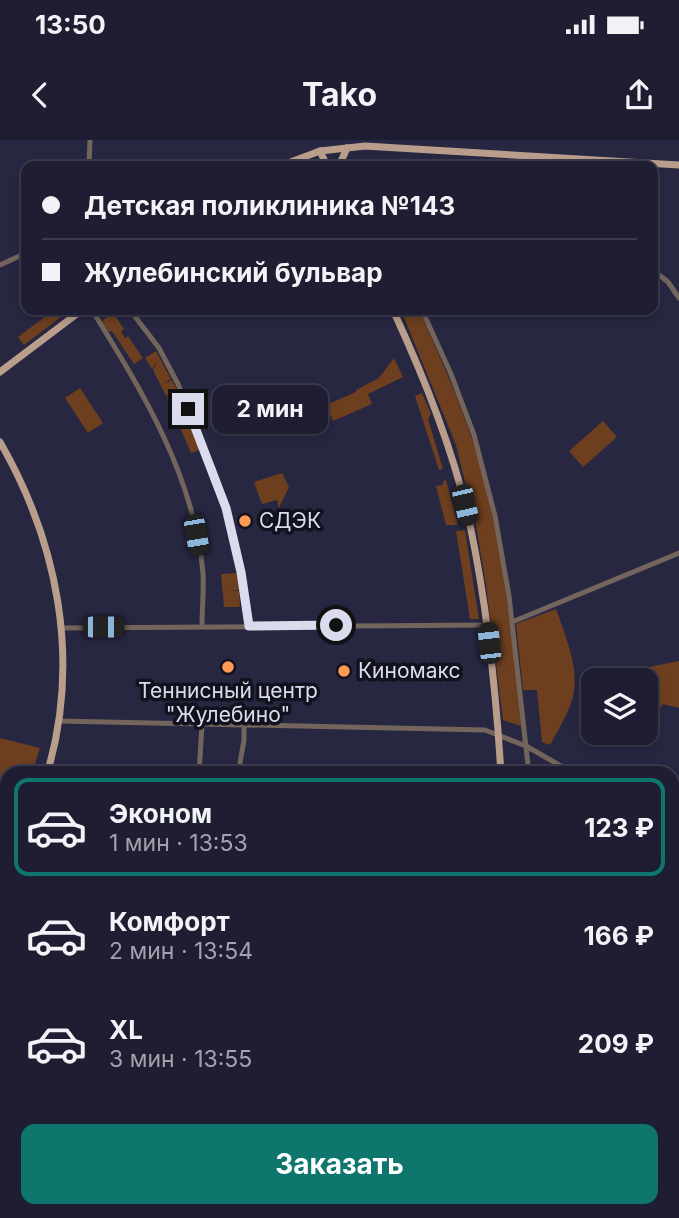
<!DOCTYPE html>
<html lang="ru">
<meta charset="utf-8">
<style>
:root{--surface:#1e1d32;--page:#2b2a3e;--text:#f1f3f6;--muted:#a1a2ac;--line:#3c3b4d;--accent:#0f766e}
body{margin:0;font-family:Inter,sans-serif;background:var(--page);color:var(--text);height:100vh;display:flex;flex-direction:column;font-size:26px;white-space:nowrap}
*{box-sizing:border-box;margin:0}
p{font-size:23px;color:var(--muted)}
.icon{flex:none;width:38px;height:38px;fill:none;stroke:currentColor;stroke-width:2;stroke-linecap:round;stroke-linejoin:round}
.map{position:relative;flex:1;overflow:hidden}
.details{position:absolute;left:0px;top:626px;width:679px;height:452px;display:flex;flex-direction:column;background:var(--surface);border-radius:21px 21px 0 0;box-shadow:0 4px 10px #0003,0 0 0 2px var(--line)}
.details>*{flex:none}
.banner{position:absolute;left:21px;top:21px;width:637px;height:154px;border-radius:14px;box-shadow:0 4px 10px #0003,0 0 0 2px var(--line);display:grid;align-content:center;height:154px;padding:0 21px;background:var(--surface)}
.fabs{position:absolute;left:581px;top:528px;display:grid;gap:14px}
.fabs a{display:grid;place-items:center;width:77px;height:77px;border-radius:14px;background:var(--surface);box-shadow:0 4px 10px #0003,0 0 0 2px var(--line);font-size:35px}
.end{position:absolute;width:32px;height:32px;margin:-16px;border:9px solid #dadbed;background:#111;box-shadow:0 0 0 4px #111}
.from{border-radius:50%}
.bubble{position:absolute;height:49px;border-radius:14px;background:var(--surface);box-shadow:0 4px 10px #0003,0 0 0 2px var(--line);font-size:23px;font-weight:700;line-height:49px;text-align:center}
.car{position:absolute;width:21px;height:42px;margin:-21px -10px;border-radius:9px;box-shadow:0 0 5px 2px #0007;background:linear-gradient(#222 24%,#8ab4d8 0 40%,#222 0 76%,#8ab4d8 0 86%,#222 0)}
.banner b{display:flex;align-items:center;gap:24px;height:66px;font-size:26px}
.banner b+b{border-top:2px solid var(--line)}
.banner i{width:18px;height:18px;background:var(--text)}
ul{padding:12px 0 0;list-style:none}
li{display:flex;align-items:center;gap:21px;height:98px;margin:0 14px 10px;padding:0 7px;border:4px solid transparent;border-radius:14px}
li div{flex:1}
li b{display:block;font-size:26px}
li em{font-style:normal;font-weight:700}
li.active{border-color:var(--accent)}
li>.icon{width:63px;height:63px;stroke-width:1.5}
.button{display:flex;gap:14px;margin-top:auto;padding:14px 21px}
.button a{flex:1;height:80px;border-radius:14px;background:var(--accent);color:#fff;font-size:28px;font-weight:700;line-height:80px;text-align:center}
.status{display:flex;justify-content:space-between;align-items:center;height:49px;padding:0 35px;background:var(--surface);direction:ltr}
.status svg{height:19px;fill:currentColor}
header{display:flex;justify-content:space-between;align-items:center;height:91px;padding:0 21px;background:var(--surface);font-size:32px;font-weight:700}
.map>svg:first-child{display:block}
.green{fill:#6d3f1f}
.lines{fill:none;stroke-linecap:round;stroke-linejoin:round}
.minor{stroke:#73655c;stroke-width:5}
.major{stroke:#ba9e8c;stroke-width:7}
.highway{stroke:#d7b49f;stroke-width:8}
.route{stroke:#dadbed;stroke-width:9}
.poi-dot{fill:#fe9c57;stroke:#12121e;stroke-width:2.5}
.labels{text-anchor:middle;stroke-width:7;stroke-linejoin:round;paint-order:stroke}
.poi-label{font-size:21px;fill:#dadbed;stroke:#12121e;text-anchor:start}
</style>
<div class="status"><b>13:50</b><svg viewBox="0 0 49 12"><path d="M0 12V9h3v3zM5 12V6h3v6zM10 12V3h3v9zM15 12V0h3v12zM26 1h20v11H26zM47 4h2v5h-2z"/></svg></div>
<header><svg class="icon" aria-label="back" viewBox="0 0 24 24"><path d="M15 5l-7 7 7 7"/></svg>Tako<svg class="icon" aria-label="share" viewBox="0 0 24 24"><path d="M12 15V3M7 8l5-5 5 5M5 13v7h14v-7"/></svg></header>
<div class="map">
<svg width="679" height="1078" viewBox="0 0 679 1078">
<rect width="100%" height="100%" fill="#282742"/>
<g class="green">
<polygon points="54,170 70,170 24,205 18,197"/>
<path d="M401 170H419C439 215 460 261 475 308 502 398 512 492 521 586L503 580 486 445 477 391 456 305Z"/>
<polygon points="112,171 124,189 121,192 125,198 128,196 143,218 134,224 112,191 109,192 102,182"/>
<polygon points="156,211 171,239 161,245 172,240 177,250 166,256 153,230 158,220 152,229 145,218"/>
<polygon points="394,218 403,237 368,254 372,264 333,281 326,265 356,252 356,250 379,238"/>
<polygon points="80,248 103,283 88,293 65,258"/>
<polygon points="177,251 202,309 191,313 167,257"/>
<polygon points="422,253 431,274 428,279 443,329 439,330 415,256"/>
<polygon points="603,281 617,297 583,327 569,311"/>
<polygon points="282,333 289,347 279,368 277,360 262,364 254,342"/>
<polygon points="446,340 458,385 446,385 436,346 443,345 443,341"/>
<polygon points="465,390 479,479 470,479 456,391"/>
<polygon points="237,433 239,450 229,451 239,451 240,467 224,467 221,434"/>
<path d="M556 469C566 498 583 535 570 566 565 579 557 592 550 605L542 602 537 550H523L516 484Z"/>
<polygon points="679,521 679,568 663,564 661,568 660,564 648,562 649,527"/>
<polygon points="0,598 40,608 32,633 7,634 7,651 0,649"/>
<polygon points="672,1054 679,1054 679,1078 155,1078 222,1071 285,1071 295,1077 322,1075 326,1071 672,1071"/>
</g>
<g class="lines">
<g class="minor">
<polyline points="89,26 90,0"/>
<polyline points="0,125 26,113"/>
<polyline points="653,130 668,142 679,158"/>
<path d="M92 170C142 251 194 335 203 433 204 450 202 469 202 486"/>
<polyline points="130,170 159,208 178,244 214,331 226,368 241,432 249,486"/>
<polyline points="422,170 451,234 474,295 495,376 509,456 529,634"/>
<polyline points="512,482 679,413"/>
<polyline points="62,488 487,485"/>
<polyline points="59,581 485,590 526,606 575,634"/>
<polyline points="199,634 202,584"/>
<polyline points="238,634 244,600 244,584"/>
<polyline points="672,691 679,695"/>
</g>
<g class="major">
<polyline points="320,11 327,26"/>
<polyline points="280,26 320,11 365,6 679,25"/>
<polyline points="339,26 347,8"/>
<path d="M393 170C425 239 454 311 470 385 487 466 496 551 501 634"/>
<polyline points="0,232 82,170"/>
<path d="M0 302C58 403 81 520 47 634"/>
<polyline points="0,774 7,743"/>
<polyline points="0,841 7,860"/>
<polyline points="672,964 679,964"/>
<polyline points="672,1018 679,1018"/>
<polyline points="672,1046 679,1046"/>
</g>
<g class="highway">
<polyline points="672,1028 679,1028"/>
<polyline points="672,1037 679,1037"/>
<polyline points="0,1064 7,1063"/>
<polyline points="0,1076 57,1071"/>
</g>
</g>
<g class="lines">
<polyline class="route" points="188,269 226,368 241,432 249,486 336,485"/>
</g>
<g class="poi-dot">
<circle cx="245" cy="381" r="7"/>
<circle cx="228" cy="527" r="7"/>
<circle cx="344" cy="531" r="7"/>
</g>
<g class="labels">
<g class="poi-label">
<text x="259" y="388">СДЭК</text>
<text x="358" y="538">Киномакс</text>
<text x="228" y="558" text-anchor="middle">Теннисный центр<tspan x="228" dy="24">"Жулебино"</tspan></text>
</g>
</g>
</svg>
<div class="fabs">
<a><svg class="icon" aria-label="layers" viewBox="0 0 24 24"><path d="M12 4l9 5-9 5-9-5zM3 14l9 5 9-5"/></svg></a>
</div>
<i class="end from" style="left:336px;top:485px"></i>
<i class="end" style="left:188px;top:269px"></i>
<div class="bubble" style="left:212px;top:245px;width:116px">2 мин</div>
<i class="car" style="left:465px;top:365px;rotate:167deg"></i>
<i class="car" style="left:196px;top:395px;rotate:170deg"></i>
<i class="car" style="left:103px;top:487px;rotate:90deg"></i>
<i class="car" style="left:489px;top:503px;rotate:354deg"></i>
<div class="banner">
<b><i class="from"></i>Детская поликлиника №143</b>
<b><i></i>Жулебинский бульвар</b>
</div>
<section class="details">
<ul>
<li class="active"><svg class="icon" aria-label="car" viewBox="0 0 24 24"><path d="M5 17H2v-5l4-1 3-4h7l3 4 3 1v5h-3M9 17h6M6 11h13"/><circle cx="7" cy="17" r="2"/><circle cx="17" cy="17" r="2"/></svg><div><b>Эконом</b><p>1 мин · 13:53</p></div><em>123 ₽</em></li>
<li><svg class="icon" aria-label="car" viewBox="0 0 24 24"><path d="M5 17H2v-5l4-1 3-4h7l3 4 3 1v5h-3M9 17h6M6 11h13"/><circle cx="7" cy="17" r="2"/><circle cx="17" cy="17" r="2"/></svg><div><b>Комфорт</b><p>2 мин · 13:54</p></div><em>166 ₽</em></li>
<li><svg class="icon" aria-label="car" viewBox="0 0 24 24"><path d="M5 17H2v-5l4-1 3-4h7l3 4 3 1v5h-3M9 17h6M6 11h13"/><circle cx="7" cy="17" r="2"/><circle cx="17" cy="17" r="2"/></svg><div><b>XL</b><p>3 мин · 13:55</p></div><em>209 ₽</em></li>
</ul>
<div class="button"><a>Заказать</a></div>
</section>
</div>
